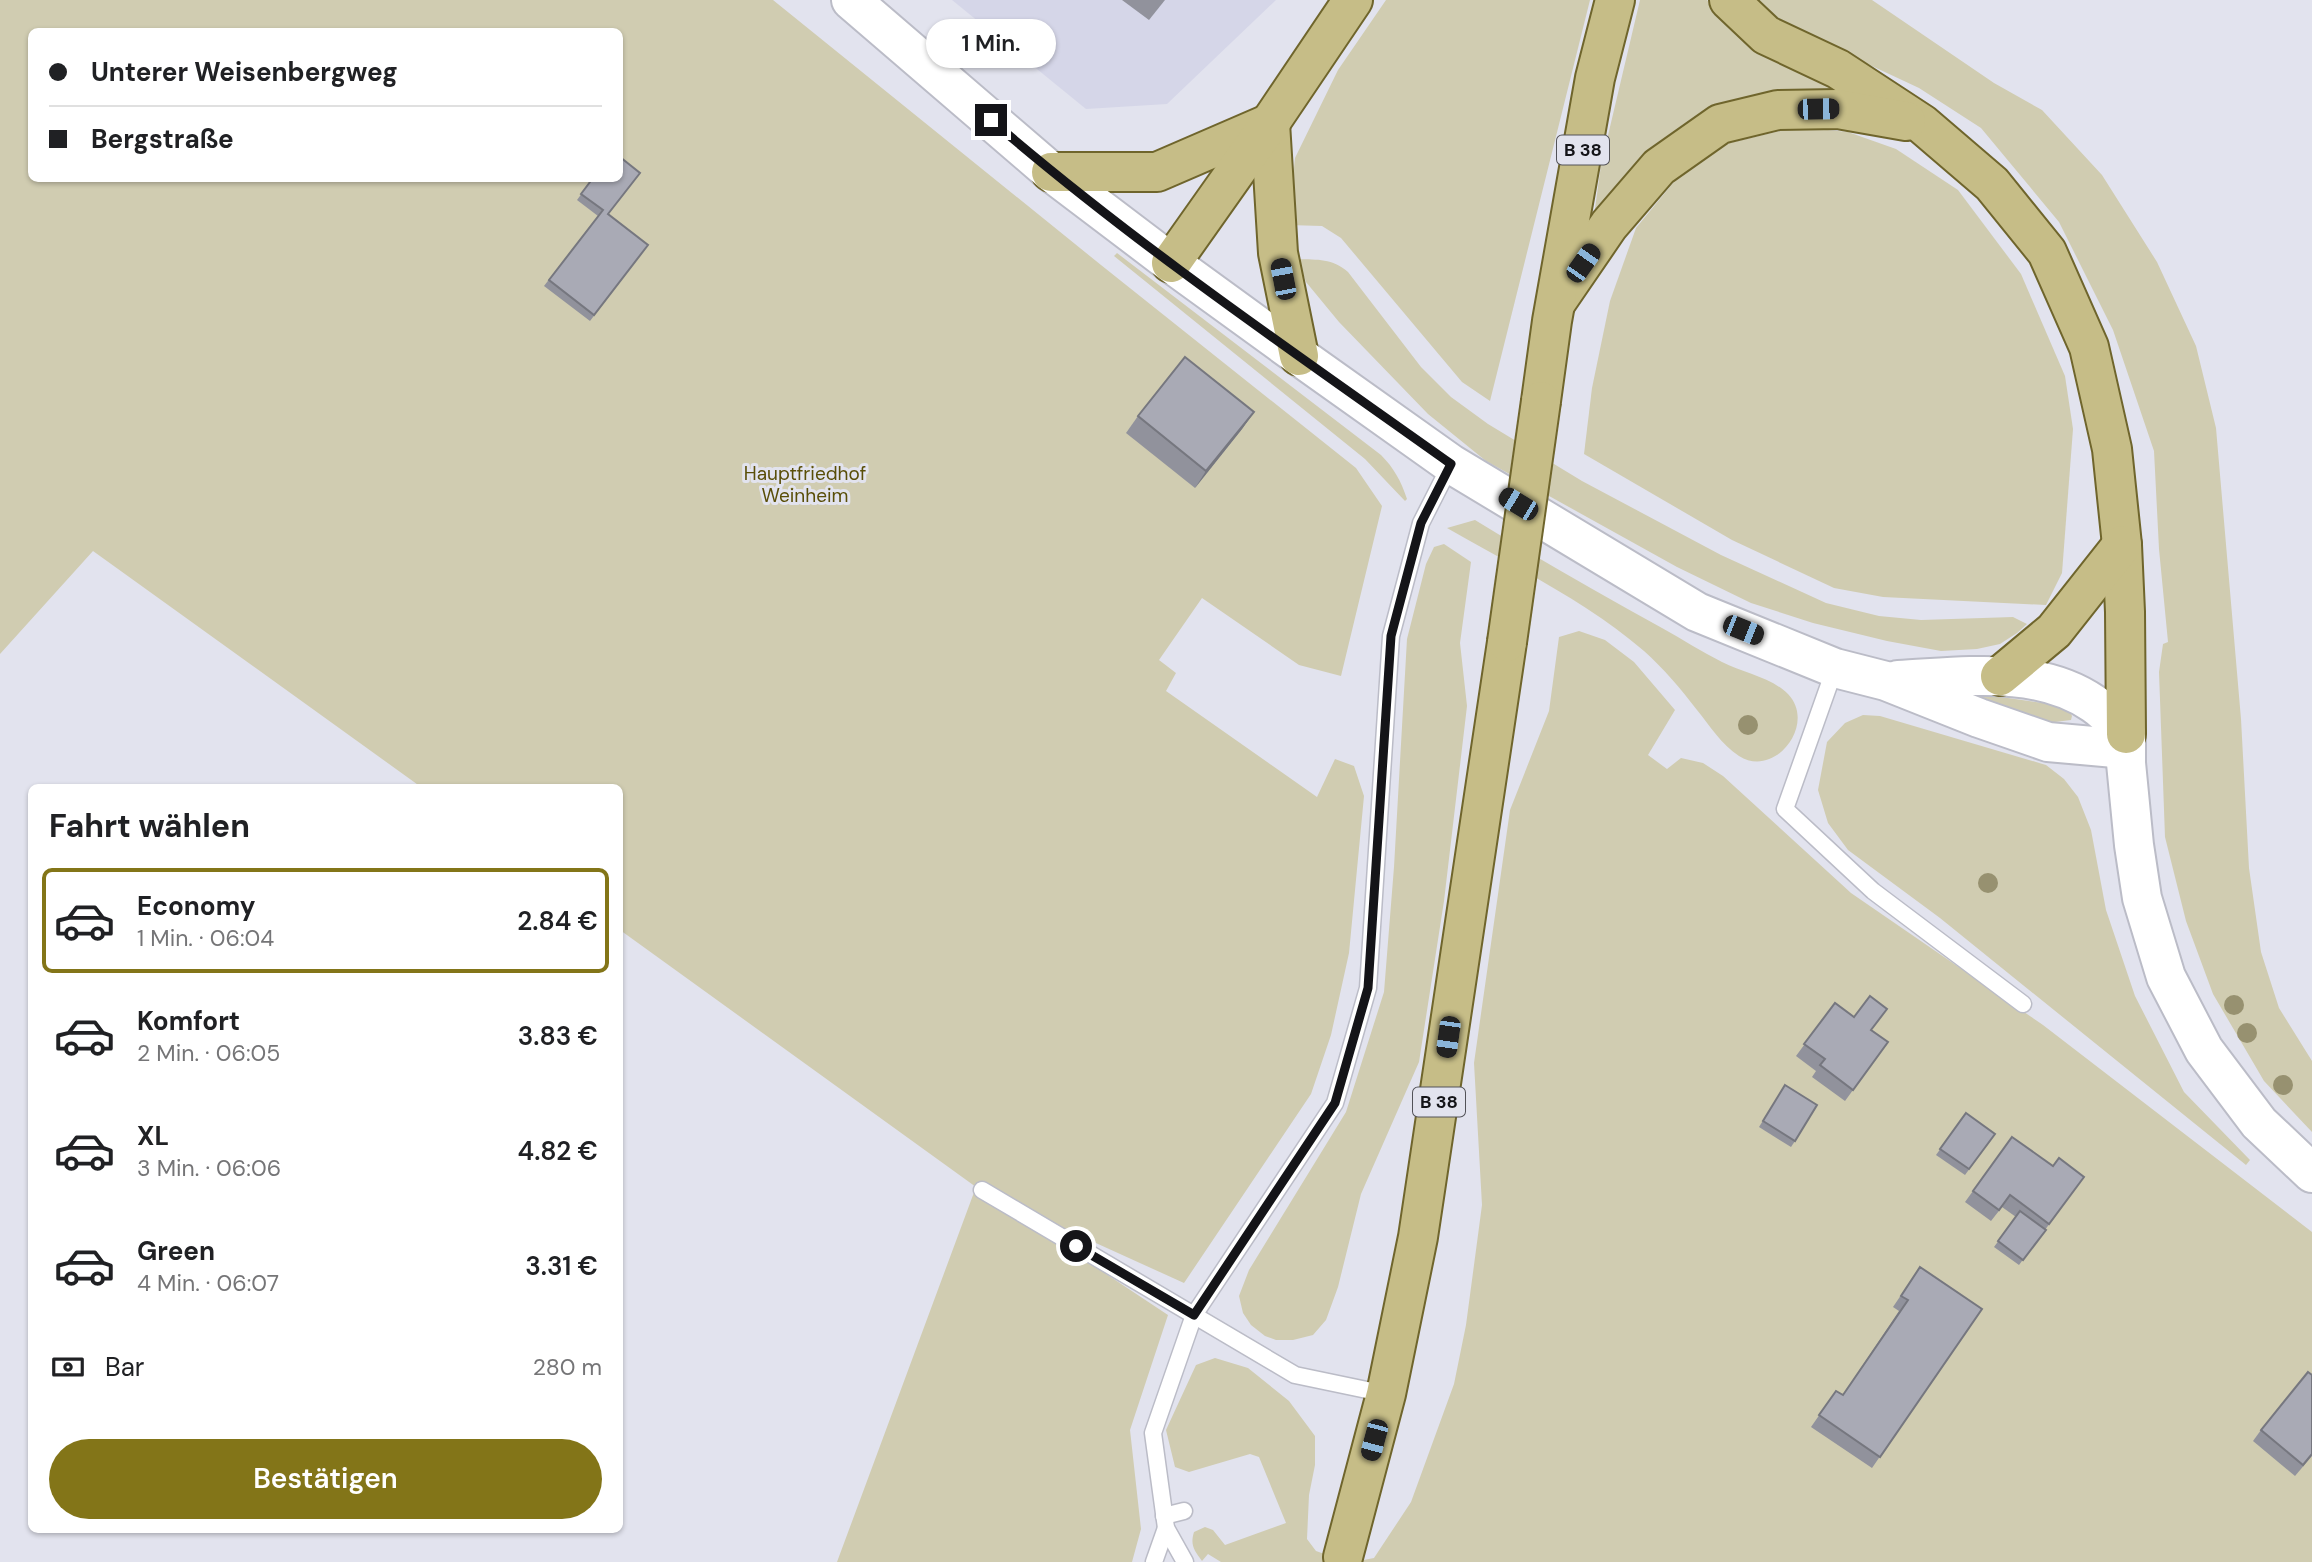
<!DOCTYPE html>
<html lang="de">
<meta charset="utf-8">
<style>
:root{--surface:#fff;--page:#f2f2f2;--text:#202124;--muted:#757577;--line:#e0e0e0;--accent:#837518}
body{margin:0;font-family:"DM Sans",sans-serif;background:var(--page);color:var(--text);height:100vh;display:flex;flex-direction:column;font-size:26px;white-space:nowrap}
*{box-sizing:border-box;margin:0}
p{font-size:23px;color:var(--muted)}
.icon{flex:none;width:38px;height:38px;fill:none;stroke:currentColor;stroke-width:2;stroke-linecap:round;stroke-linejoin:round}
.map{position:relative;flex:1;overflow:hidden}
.panel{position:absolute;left:28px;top:784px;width:595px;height:749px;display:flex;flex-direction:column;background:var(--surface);border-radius:10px;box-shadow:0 2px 5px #0004}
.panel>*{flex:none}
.top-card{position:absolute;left:28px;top:28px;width:595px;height:154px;border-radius:10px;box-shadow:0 2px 5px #0004;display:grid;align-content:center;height:154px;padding:0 21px;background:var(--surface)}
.end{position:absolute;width:32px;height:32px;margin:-16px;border:9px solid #141418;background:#fff;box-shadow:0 0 0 4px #fff}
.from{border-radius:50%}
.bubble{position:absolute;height:49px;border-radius:24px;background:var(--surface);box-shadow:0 2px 5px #0004;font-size:23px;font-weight:600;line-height:49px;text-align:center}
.car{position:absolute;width:21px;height:42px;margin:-21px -10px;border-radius:9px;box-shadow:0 0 5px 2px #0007;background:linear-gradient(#222 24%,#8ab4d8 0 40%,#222 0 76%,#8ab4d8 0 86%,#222 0)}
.top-card b{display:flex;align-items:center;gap:24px;height:66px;font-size:26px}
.top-card b+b{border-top:2px solid var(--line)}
.top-card i{width:18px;height:18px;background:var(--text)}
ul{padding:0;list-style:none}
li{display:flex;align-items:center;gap:21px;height:105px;margin:0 14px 10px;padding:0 7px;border:4px solid transparent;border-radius:10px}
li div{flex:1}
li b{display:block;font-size:26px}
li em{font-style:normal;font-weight:600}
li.selected{border-color:var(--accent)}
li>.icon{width:63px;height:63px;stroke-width:1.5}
h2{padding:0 21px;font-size:32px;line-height:84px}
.pay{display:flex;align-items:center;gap:18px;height:77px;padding:0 21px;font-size:26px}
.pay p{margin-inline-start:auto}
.action{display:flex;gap:14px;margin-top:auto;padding:14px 21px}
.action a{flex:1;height:80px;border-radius:42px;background:var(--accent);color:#fff;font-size:28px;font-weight:600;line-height:80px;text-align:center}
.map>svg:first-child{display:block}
.built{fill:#d5d6e8}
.green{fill:#d0ccb1;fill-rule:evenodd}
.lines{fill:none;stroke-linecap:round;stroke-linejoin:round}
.service-casing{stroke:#bbbcc7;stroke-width:19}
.secondary-casing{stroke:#bbbcc7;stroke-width:42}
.primary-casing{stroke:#6f652c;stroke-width:42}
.service{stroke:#fff;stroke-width:16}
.secondary{stroke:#fff;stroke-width:38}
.primary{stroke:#c6bd87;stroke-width:38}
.primary-bridge-casing{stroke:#6f652c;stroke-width:42;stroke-linecap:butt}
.primary-bridge{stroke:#c6bd87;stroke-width:38}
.tree{fill:#979170}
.wall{fill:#91929c}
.shaded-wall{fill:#76777f}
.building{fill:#a9aab5;stroke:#76777f;stroke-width:2}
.route{stroke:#141418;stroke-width:9}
.labels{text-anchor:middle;stroke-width:6;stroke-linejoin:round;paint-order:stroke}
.shield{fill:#e2e3ee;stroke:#525258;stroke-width:2}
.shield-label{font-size:18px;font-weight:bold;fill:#141418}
.park-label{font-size:19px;fill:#594e08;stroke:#e2e3ee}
</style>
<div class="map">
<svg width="2312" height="1562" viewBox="0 0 2312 1562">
<rect width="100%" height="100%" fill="#e2e3ee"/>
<polygon class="built" points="952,0 1276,0 1167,104 1086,109"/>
<g class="green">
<path d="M0 0H773L1101 265 1356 468 1382 506 1341 676 1299 665 1202 598 1159 660 1176 673 1166 691 1317 797 1335 759 1354 766 1364 796 1349 953 1331 1035 1311 1094 1184 1283 981 1191 1168 1315 1130 1430 1141 1529 1132 1562H837L976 1187 620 930V788L421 787 93 551 0 654ZM32 32H620V178H32Z"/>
<polygon points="1386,0 1590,0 1490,401 1462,382 1341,238 1322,226 1288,225 1295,158 1338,70"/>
<path d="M1640 0H1707C1727 26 1751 50 1781 65 1806 77 1833 76 1856 95L1797 89 1732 103 1666 139 1621 180 1593 223 1601 165Z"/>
<polygon points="1757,0 1872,0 1994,83 2042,110 2102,175 2157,262 2196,346 2216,428 2241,719 2249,868 2261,952 2279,1008 2312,1061 2312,1132 2264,1081 2213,994 2186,921 2165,837 2159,672 2163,644 2168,642 2159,549 2154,451 2113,330 2059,222 1981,128 1919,88 1810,37 1769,12"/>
<polygon points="1797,127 1848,132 1896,149 1958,190 2021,274 2065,376 2073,429 2062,573 2046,605 1883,597 1834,588 1732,540 1584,454 1592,388 1610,301 1636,228 1678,177 1729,143"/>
<path d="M1117 253 1381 455C1394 468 1401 481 1407 499L1405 501 1365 459 1114 256Z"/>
<path d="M1298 259C1318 260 1332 258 1348 272L1421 367 1451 397 1488 424 1582 481 1721 555 1826 603 1879 616 1921 620 2013 617 2027 624 2017 633 2000 644 1977 649 1941 651 1887 641 1813 623 1751 603 1677 567 1486 461 1428 414 1339 322 1306 282Z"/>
<path d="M1475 520C1537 558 1599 593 1662 628 1682 639 1702 652 1722 662 1743 673 1771 677 1788 694 1817 724 1775 779 1739 756 1721 744 1710 726 1697 710 1681 689 1663 668 1644 651 1586 601 1513 566 1447 528Z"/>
<polygon points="1444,544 1471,562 1460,643 1467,706 1444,901 1419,1062 1361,1194 1338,1287 1326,1320 1313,1335 1293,1340 1276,1340 1265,1336 1251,1325 1243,1313 1239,1296 1249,1270 1346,1112 1384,992 1394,867 1407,639 1426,564 1434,547"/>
<polygon points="1579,631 1605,640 1634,662 1675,710 1648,755 1667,769 1681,758 1703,763 1723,776 1851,893 2043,1025 2312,1232 2312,1562 1353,1562 1374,1558 1411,1502 1454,1384 1466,1325 1482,1205 1474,1063 1510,810 1549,711 1559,637"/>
<polygon points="1966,692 2057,705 2069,710 2072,716 2071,720 2047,723 1965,696"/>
<polygon points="1863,715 1880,716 2046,765 2064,779 2078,797 2091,830 2106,910 2135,996 2184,1092 2250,1160 2246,1165 1940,918 1848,850 1828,823 1818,790 1827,742 1845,723"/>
<path d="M1215 1358 1248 1368 1289 1401 1315 1436V1465L1309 1495 1307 1539 1316 1551 1347 1562H1221L1208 1554 1202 1561C1194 1550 1190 1545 1194 1532L1205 1527 1213 1530 1225 1545 1286 1523 1259 1457 1250 1454 1189 1472 1175 1467 1166 1430 1196 1365Z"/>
</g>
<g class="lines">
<g class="service-casing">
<g id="service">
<polyline points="1835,668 1785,809 1873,891 2023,1004"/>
<polyline points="982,1190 1295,1375 1386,1394"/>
<polyline points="1164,1516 1184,1511"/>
<polyline points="1154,1562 1166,1528"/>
<polyline points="1185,1562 1166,1528 1153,1433 1194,1315 1335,1103 1368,988 1391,636 1421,523 1451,464"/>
</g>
</g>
<g class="secondary-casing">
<g id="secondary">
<polyline points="851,0 1051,172 1171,263 1299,356 1451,464 1697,612 1835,668 1886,681 1979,718 2048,742 2126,749"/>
<path d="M1898 680C1963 677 2038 665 2094 704 2106 712 2116 724 2126 734V763L2134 845 2142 898 2166 977 2204 1050 2259 1123 2312 1173"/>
</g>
</g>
<g class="primary-casing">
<g id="primary">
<polyline points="1729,0 1766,35 1838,69 1922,124 1992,184 2047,252 2089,347 2112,449 2122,545 2125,612 2126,734"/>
<polyline points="1270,123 1278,253 1299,356"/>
<polyline points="1051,172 1157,172 1268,124"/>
<polyline points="1171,263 1270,123 1353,0"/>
<polyline points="1557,301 1609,225 1659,167 1720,124 1778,110 1838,109 1906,121"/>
<polyline points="1541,401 1552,321 1595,78 1615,0"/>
<polyline points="2000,676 2054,631 2122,545"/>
<polyline points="1343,1557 1386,1394 1418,1237 1507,642"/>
</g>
</g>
<use href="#service" class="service"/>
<use href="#secondary" class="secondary"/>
<use href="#primary" class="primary"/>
<g class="primary-bridge-casing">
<polyline id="primary-bridge" points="1507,642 1541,401"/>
</g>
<use href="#primary-bridge" class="primary-bridge"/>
</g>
<g class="tree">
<circle cx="1748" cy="725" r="10"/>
<circle cx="1988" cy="883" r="10"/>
<circle cx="2234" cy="1005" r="10"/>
<circle cx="2247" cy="1033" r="10"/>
<circle cx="2283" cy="1085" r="10"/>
</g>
<g class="wall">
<polygon points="1122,0 1165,0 1149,20"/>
<polygon points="593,178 608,215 648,245 590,321 544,286 598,216 577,200"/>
<polygon points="1254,412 1242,429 1195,488 1126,433 1138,416"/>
<polygon points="1835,1003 1888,1042 1845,1101 1812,1077 1816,1071 1796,1056"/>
<polygon points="1785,1085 1795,1141 1791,1147 1759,1127"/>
<polygon points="1966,1113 1995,1134 1965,1175 1936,1155"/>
<polygon points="2012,1137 2053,1166 2084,1177 2019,1265 1994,1247 2016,1217 2002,1207 1991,1221 1965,1202"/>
<polygon points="1920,1267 1982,1309 1872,1468 1811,1427 1836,1391 1843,1395 1899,1311 1893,1307"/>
<polygon points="2312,1375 2312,1456 2295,1476 2253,1441 2261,1430"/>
</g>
<polygon class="shaded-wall" points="1254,412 1242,429 1195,488 1206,471"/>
<g class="building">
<polygon points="620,157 640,173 608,214 648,245 594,315 549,280 603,210 581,194 593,178 620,178"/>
<polygon points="1185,357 1254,412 1206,471 1138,416"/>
<polygon points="1870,996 1887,1009 1871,1030 1888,1042 1853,1090 1820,1065 1825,1059 1804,1044 1835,1003 1854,1017"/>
<polygon points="1785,1085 1817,1105 1795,1141 1763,1121"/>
<polygon points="1966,1113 1995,1134 1969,1169 1940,1149"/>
<polygon points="2012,1137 2053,1166 2059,1158 2084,1177 2049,1224 2010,1195 1999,1210 1973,1191"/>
<polygon points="2020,1211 2046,1230 2023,1260 1998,1241"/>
<polygon points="1920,1267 1982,1309 1880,1457 1819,1415 1836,1391 1843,1395 1908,1300 1901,1296"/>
<polygon points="2308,1372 2312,1375 2312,1454 2303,1465 2261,1430"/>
</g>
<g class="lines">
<path class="route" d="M991 120C1136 245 1295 353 1451 464L1421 523 1391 636 1368 988 1335 1103 1194 1315 1076 1246"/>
</g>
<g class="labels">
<g class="shield">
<rect x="1557" y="135.5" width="52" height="29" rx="5"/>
<rect x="1413" y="1087.5" width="52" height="29" rx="5"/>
</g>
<g class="shield-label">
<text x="1583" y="156">B 38</text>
<text x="1439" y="1108">B 38</text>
</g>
<g class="park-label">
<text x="805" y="480">Hauptfriedhof<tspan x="805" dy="22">Weinheim</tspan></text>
</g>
</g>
</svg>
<i class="end from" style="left:1076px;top:1246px"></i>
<i class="end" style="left:991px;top:120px"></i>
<div class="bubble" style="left:926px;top:19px;width:130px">1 Min.</div>
<i class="car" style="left:1818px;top:109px;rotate:89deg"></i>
<i class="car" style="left:1583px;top:263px;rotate:35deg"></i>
<i class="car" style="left:1283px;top:279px;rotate:349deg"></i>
<i class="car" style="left:1518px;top:504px;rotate:301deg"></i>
<i class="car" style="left:1743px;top:630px;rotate:112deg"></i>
<i class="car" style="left:1448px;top:1037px;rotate:188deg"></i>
<i class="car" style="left:1374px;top:1440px;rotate:195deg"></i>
<div class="top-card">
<b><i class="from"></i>Unterer Weisenbergweg</b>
<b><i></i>Bergstraße</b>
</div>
<section class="panel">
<h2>Fahrt wählen</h2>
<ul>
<li class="selected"><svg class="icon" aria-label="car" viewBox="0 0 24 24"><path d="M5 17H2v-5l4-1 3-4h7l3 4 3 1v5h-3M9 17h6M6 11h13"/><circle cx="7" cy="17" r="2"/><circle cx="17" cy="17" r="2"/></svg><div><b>Economy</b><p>1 Min. · 06:04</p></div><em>2.84 €</em></li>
<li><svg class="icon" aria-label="car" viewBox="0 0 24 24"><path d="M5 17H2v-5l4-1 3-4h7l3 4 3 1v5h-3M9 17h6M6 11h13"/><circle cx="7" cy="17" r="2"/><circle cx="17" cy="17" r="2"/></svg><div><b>Komfort</b><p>2 Min. · 06:05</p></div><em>3.83 €</em></li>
<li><svg class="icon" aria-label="car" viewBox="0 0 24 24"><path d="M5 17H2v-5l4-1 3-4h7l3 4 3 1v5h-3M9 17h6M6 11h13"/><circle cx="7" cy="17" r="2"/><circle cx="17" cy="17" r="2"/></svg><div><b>XL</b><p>3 Min. · 06:06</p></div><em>4.82 €</em></li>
<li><svg class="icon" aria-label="car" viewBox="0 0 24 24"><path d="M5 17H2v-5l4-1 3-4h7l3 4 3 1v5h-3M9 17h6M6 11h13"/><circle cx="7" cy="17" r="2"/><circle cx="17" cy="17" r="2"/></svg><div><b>Green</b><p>4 Min. · 06:07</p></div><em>3.31 €</em></li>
</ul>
<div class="pay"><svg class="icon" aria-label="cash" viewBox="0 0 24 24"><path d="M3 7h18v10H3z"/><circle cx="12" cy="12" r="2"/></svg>Bar<p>280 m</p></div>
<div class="action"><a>Bestätigen</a></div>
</section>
</div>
